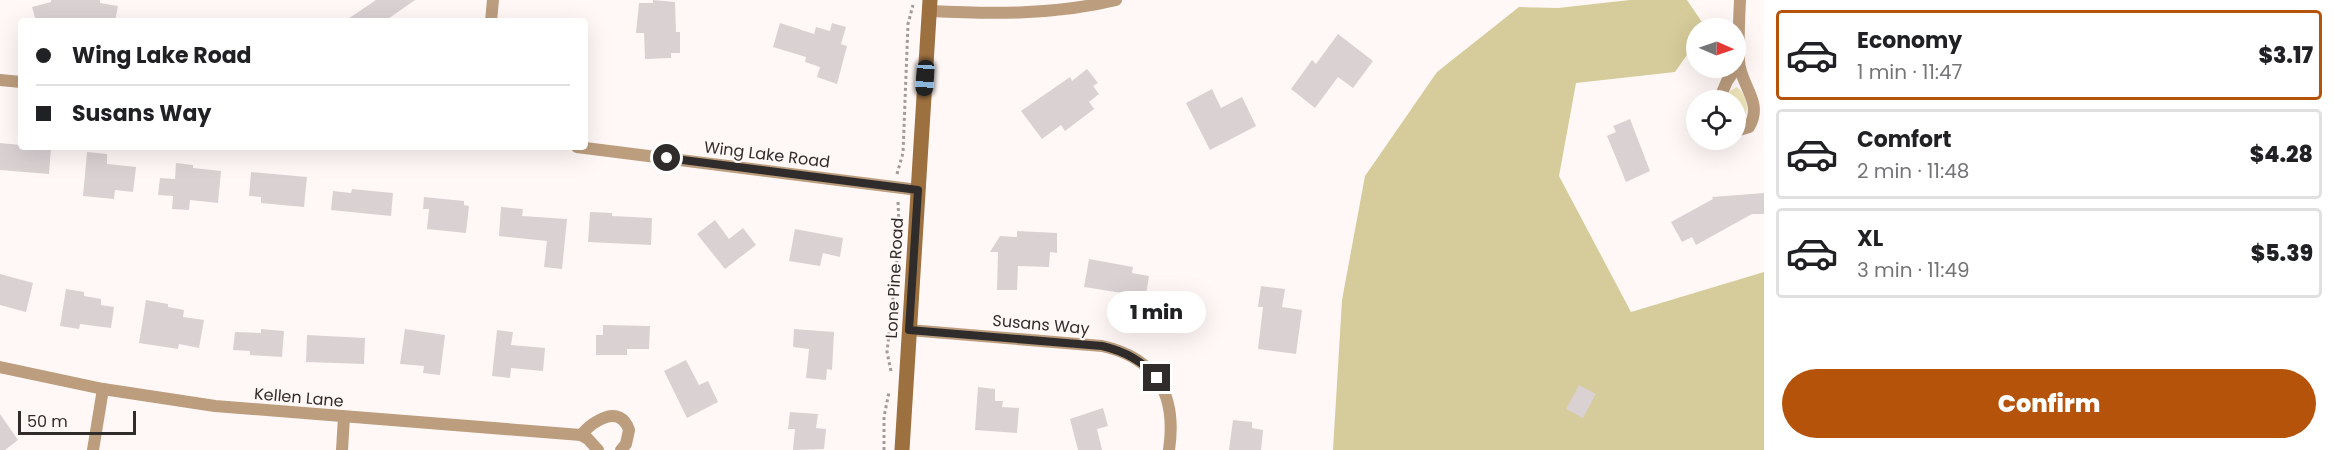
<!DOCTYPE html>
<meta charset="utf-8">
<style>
:root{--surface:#fff;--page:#f2f2f2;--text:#202124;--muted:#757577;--line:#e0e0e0;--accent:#b45309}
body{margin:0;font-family:Poppins,sans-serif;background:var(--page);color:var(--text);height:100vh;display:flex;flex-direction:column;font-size:22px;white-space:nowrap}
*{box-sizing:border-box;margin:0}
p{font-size:20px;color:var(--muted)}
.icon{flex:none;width:33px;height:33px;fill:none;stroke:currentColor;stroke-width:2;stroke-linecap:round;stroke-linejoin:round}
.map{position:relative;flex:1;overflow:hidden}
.side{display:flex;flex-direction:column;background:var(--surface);width:570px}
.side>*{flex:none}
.top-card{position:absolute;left:18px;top:18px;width:570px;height:132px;border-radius:6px;box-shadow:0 6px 24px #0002;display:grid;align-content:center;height:132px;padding:0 18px;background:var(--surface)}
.needle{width:39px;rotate:92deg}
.controls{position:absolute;left:1686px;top:18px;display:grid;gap:12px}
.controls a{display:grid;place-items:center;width:60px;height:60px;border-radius:50%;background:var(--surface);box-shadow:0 6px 24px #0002;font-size:30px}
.scale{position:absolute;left:18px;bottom:15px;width:118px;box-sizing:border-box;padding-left:6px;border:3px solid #2f2c2b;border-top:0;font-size:16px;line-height:21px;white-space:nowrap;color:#2f2c2b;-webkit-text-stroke:4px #fff8f6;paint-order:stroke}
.end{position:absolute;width:27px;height:27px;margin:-14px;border:8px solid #2f2c2b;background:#fff;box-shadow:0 0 0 3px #fff}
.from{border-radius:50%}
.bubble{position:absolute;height:42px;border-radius:21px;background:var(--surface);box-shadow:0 6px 24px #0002;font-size:20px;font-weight:800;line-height:42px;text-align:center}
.car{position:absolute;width:18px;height:36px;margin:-18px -9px;border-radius:8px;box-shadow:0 0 4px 2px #0007;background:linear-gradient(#222 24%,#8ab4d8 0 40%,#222 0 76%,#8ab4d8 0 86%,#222 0)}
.top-card b{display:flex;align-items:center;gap:21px;height:57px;font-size:22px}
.top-card b+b{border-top:2px solid var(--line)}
.top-card i{width:15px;height:15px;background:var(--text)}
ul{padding:10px 0 0;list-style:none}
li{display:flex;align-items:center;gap:18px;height:90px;margin:0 12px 9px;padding:0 6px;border:3px solid var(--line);border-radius:6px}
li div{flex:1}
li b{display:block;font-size:22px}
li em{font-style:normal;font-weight:800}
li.active{border-color:var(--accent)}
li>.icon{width:54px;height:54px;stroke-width:1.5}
.action{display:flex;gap:12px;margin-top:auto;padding:12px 18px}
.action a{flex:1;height:69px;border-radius:36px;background:var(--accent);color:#fff;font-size:24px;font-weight:800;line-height:69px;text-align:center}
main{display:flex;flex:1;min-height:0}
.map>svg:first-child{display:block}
.green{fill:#eee5bb}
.forest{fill:#d6cb9a}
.building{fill:#dad1d3}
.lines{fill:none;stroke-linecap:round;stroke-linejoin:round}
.path{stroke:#a19b9a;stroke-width:3;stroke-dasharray:3 3;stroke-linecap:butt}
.street{stroke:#bc9d7e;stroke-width:12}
.secondary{stroke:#9d7040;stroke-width:15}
.route{stroke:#2f2c2b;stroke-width:8}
.labels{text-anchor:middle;stroke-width:4.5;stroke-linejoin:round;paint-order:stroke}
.street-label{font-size:16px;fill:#2f2c2b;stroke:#fff8f6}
</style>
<main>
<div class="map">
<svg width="1764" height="450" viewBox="0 0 1764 450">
<rect width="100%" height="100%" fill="#fff8f6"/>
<path class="green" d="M1737 87C1747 95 1750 108 1743 119L1736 121V100H1727L1730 91Z"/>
<polygon class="forest" points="1630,0 1687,0 1706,28 1696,28 1696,42 1675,72 1576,83 1559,176 1631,312 1764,272 1764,450 1333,450 1342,300 1365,176 1437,72 1519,7 1558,8"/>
<g class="building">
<polygon points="51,0 100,0 100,3 118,6 115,21 85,19 36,21 32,7 51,2"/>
<polygon points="376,0 415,0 385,21 345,21"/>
<polygon points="653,0 675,2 676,32 680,32 680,53 671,53 671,58 645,59 644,33 636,33 639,3 653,3"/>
<polygon points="780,23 814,34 816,27 830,31 832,23 846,27 841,44 847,46 837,84 817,77 820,67 805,62 806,57 773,47"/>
<polygon points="1338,34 1373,61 1353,88 1338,77 1315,108 1291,89 1312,60 1316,64"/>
<polygon points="1087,69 1098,83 1093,86 1099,94 1089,102 1094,109 1065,131 1061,125 1042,139 1021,111 1070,77 1072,81"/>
<polygon points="1212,89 1221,108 1242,97 1256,126 1210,150 1186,103"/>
<polygon points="1630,119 1650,171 1626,182 1607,136 1616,132 1613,126"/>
<polygon points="0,143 51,148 49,174 0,170"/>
<polygon points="87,152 107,154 107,164 136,167 133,192 115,190 114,199 83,196"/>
<polygon points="176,163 193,165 193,168 221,171 218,203 190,200 189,210 172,209 173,196 158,195 160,178 175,179"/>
<polygon points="251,172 307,177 304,207 261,203 261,197 249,196"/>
<polygon points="352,189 393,193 391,216 331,210 333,191 351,193"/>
<polygon points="1764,193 1764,214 1752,214 1696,245 1692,237 1682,242 1671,222 1713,199 1712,197"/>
<polygon points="424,197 464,201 464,205 469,206 466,233 427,229 429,209 423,209"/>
<polygon points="501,207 523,209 522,216 567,219 562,269 544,267 547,241 499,236"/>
<polygon points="590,212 612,213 612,216 652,218 651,245 588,242"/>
<polygon points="715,220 729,239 743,228 756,245 725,269 697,234"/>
<polygon points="795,229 843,238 840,257 823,253 820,266 789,261"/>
<polygon points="1017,231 1057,233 1057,253 1050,252 1049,267 1018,266 1017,290 997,290 998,252 990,252 1000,236 1017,237"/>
<polygon points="1089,259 1133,267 1132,273 1149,276 1145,301 1121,297 1122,293 1084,287"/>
<polygon points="0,274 33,283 26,312 0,305"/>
<polygon points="1261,286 1285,289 1282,307 1302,310 1296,354 1258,349 1263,307 1258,307"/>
<polygon points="66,289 84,292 84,296 101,299 101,305 114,307 111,328 80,324 79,329 60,326"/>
<polygon points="146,300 168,304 168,307 184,310 183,317 204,320 199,348 179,344 178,349 139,343"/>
<polygon points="603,325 650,326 649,349 627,349 627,355 596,355 596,335 603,335"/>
<polygon points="261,329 284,331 282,357 250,355 250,351 233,350 235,332 261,333"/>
<polygon points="405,329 445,335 440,375 423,373 424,366 400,364"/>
<polygon points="794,329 834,332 832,370 827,369 826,380 806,378 809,349 793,347"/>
<polygon points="497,330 513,332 511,345 545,348 543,371 511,368 510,378 492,376"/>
<polygon points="307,335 365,338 364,364 306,362"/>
<polygon points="686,360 699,385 708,381 718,402 687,418 664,371"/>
<polygon points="1579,385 1596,394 1583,418 1566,409"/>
<polygon points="978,387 995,389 995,401 1003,401 1002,407 1019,408 1017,433 975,430"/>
<polygon points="1103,408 1108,426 1097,429 1102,450 1078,450 1070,419"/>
<polygon points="790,412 818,414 816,428 826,429 824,449 793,450 795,429 788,429"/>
<polygon points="0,414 18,440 5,450 0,450"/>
<polygon points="1233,420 1252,422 1252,428 1263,430 1261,450 1229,450"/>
</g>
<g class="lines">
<g class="path">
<polyline points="897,174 903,153 908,24 913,5"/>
<polyline points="898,202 899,225"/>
<polyline points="891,371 887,352 897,261"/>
<polyline points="884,450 884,417 889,392"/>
</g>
<g class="street">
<path d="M930 11C991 14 1056 15 1116 0"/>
<polyline points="491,21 493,0"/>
<polyline points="0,80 21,82"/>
<polyline points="1719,100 1727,81 1739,64"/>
<path d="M1736 131 1749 127C1764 102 1740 85 1739 61 1738 41 1739 20 1740 0"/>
<polyline points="577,147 918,190"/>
<path d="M909 330 1102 346C1157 358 1177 396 1169 450"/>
<polyline points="0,367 103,389 215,406 581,435 588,439 598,450"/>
<path d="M581 435C593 421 620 403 629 430L626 444 621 450"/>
<polyline points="93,450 103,389"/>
<polyline points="342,450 344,417"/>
</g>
<polyline class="secondary" points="902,450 930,0"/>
</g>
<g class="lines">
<path class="route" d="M667 158 918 190 909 330 1102 346C1124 351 1142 360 1157 378"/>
</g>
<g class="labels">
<g class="street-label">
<text transform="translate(767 154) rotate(7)" y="6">Wing Lake Road</text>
<text transform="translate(894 278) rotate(-87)" y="6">Lone Pine Road</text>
<text transform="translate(1041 324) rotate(5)" y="6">Susans Way</text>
<text transform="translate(299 397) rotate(5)" y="6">Kellen Lane</text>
</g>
</g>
</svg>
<div class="controls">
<a><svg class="needle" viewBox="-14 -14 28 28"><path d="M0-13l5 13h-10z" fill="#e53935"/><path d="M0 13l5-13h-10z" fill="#757577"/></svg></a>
<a><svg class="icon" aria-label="locate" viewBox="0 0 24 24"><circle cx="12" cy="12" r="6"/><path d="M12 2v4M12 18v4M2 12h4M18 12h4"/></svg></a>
</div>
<div class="scale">50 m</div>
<i class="end from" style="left:667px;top:158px"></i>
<i class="end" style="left:1157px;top:378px"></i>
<div class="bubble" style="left:1107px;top:291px;width:99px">1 min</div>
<i class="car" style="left:925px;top:78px;rotate:184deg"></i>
<div class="top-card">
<b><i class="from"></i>Wing Lake Road</b>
<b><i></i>Susans Way</b>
</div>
</div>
<section class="side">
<ul>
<li class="active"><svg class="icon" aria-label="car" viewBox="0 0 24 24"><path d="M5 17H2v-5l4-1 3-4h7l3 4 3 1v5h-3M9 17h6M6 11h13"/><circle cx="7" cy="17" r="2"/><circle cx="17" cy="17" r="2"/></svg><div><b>Economy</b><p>1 min · 11:47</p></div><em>$3.17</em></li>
<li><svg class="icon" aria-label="car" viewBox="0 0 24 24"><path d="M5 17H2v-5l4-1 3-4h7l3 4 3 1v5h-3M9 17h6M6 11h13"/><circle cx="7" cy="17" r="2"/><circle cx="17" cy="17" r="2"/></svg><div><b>Comfort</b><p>2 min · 11:48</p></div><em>$4.28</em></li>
<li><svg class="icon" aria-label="car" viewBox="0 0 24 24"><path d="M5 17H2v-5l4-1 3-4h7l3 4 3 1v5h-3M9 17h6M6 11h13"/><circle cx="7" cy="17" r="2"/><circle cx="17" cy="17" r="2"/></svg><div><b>XL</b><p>3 min · 11:49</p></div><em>$5.39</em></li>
</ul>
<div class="action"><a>Confirm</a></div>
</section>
</main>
